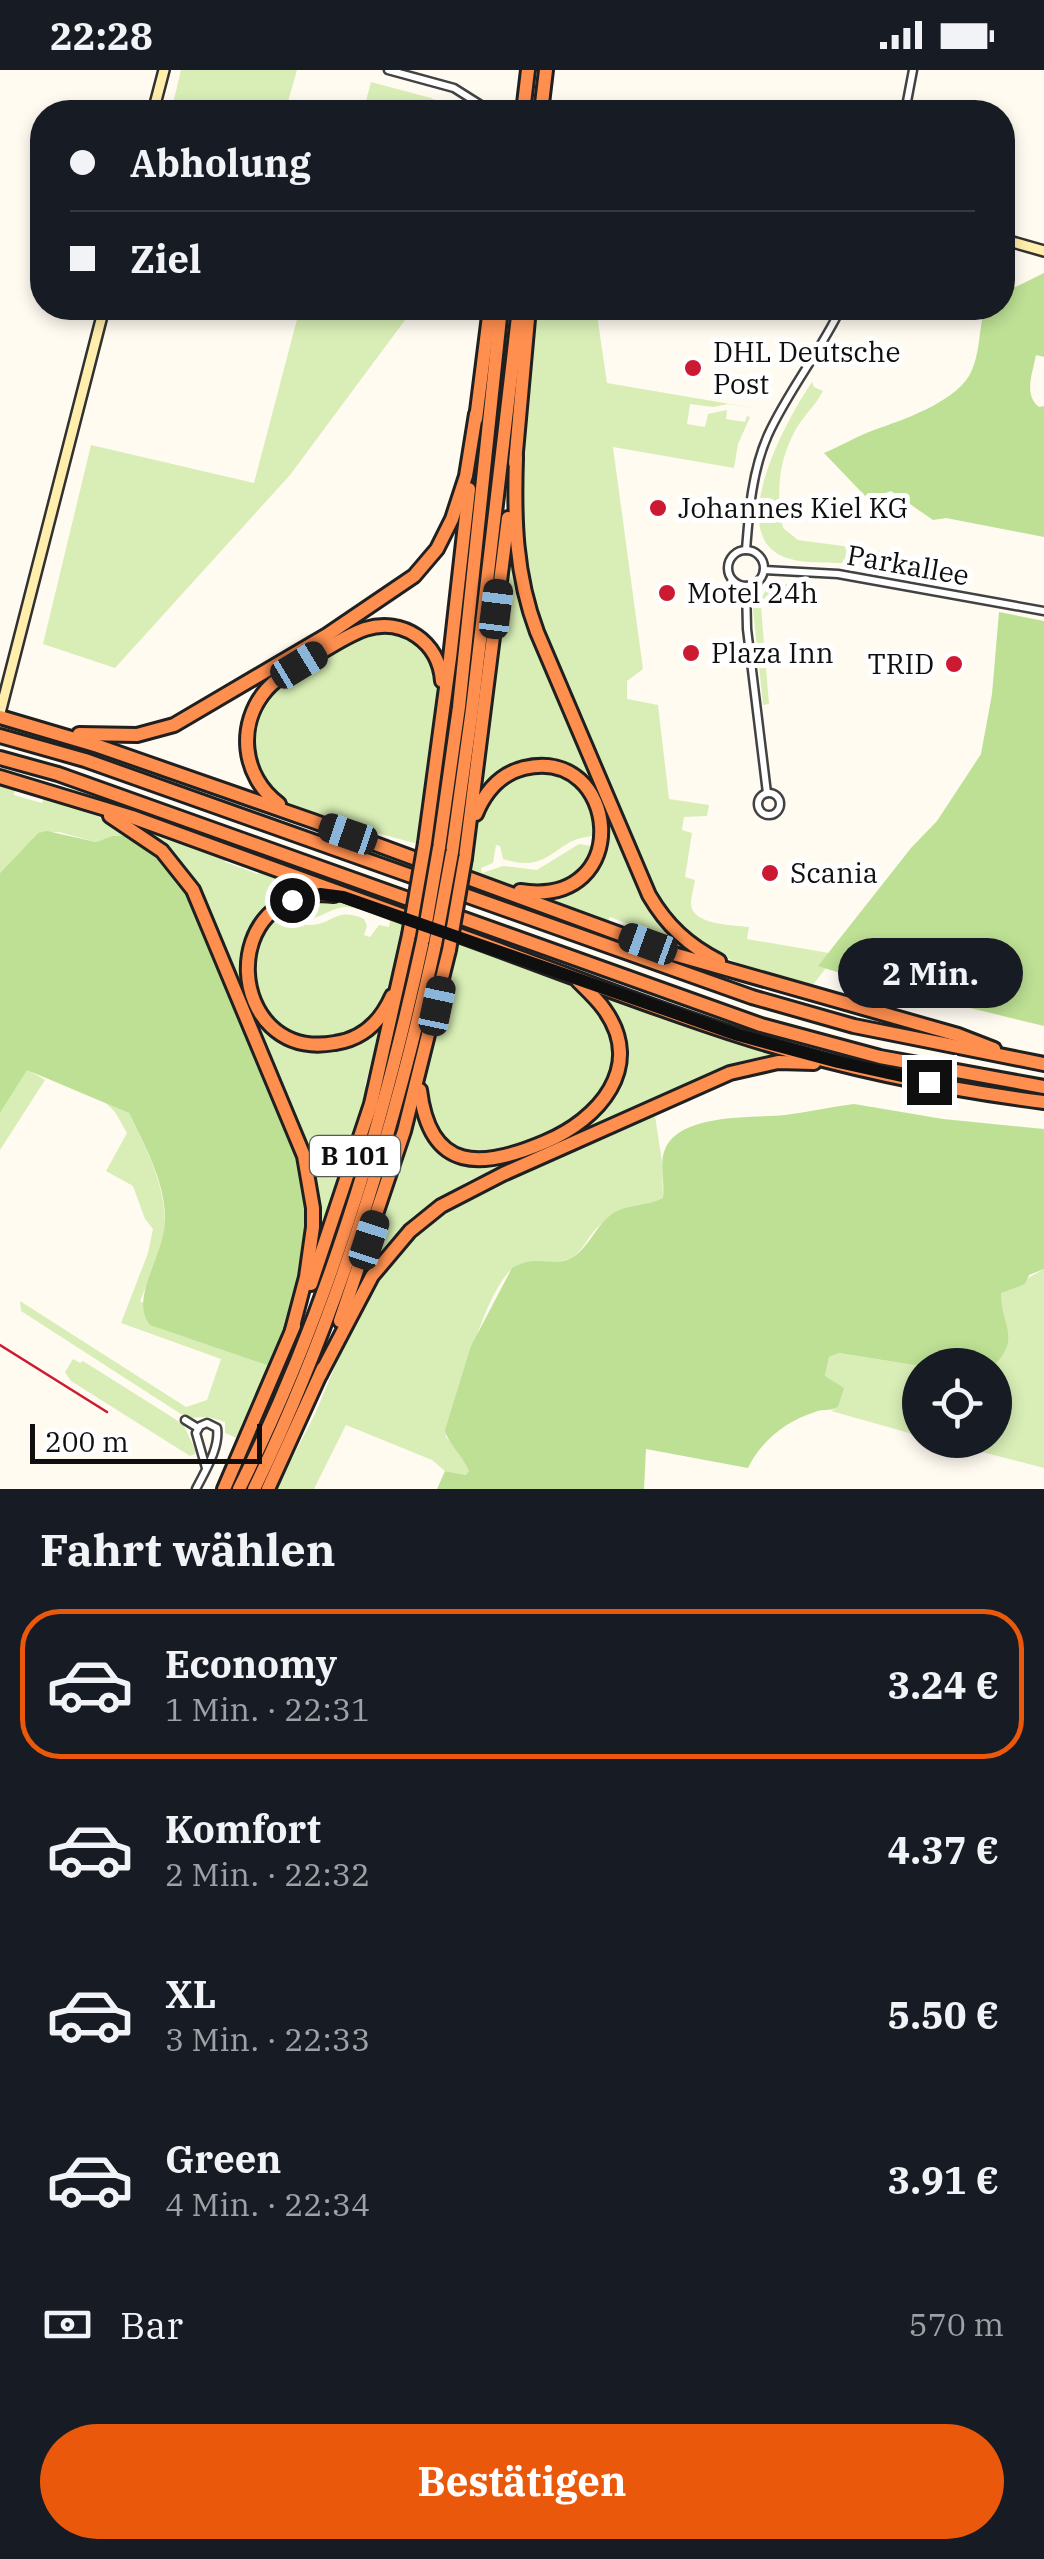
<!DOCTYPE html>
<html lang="de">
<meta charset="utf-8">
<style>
:root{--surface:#171b24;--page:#20242c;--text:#f1f3f6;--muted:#9ea1a6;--line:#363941;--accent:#ea580c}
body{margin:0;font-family:"IBM Plex Serif",serif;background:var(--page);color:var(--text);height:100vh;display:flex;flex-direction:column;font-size:38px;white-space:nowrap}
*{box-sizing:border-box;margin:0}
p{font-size:32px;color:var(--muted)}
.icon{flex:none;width:55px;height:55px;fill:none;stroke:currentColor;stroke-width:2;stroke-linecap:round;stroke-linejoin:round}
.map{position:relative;height:1419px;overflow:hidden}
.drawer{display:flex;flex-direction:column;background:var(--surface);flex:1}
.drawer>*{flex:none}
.banner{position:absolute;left:30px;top:30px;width:985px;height:220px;border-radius:40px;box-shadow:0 5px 15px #0003;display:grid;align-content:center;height:220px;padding:0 40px;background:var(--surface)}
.buttons{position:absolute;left:902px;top:1278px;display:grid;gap:20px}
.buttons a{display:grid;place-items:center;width:110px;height:110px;border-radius:50%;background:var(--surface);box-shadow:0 5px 15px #0003;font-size:50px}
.scale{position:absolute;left:30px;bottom:25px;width:232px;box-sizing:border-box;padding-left:10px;border:5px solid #0f0f0f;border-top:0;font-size:28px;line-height:35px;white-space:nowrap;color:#0f0f0f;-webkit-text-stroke:8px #fff;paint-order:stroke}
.end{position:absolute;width:45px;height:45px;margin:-22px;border:12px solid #0f0f0f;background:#fff;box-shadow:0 0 0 5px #fff}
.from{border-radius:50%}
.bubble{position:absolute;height:70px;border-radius:35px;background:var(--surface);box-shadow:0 5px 15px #0003;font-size:32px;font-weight:800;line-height:70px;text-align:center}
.car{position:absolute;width:30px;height:60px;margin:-30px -15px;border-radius:12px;box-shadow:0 0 8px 2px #0007;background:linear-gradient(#222 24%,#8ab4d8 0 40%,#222 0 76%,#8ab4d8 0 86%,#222 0)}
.banner b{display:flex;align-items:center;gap:35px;height:95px;font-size:38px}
.banner b+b{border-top:2px solid var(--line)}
.banner i{width:25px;height:25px;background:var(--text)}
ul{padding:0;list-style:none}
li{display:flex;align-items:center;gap:30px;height:150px;margin:0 20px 15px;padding:0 20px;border:5px solid transparent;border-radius:40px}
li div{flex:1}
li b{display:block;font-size:38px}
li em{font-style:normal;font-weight:800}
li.on{border-color:var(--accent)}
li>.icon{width:90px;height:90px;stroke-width:1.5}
h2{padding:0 40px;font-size:45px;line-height:120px}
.pay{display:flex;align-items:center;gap:25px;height:110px;padding:0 40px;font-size:38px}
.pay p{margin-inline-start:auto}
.primary-button{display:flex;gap:20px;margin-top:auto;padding:20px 40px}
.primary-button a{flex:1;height:115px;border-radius:60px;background:var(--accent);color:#fff;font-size:40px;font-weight:800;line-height:115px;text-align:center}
.status{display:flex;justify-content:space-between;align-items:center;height:70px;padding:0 50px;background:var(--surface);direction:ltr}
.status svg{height:28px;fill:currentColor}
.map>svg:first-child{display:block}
.green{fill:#d8eeb6}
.forest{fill:#bde094}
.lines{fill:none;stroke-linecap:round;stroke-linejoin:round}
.street-casing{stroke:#424242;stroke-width:11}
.secondary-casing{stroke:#313131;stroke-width:14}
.highway-casing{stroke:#202020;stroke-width:18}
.street{stroke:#fff;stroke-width:6}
.secondary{stroke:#ffeeac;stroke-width:9}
.highway{stroke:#ff8f4f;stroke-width:12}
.rail{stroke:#cc1a33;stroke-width:2.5}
.highway-bridge-casing{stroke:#202020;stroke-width:18;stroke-linecap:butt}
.highway-bridge{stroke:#ff8f4f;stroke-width:12}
.route{stroke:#0f0f0f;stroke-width:12}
.poi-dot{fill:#cc1a33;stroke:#fff;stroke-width:4}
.labels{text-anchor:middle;stroke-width:10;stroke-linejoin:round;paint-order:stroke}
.shield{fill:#fff;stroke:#575757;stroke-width:2.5}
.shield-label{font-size:25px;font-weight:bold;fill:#0f0f0f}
.poi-label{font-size:28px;fill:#0f0f0f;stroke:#fff;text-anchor:start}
.street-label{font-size:28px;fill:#0f0f0f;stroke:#fff}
</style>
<div class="status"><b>22:28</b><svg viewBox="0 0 49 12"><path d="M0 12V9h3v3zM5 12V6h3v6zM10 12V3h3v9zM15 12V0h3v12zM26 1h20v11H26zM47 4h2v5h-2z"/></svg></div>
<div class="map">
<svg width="1044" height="1419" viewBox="0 0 1044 1419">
<rect width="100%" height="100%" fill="#fffbf1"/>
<g class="green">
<polygon points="181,0 297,0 285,42 171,42"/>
<polygon points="371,12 431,28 457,42 363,42"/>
<polygon points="300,238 414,238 290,405 115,598 43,574 91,375 254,413"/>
<path d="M533 238H596L607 313 765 340 728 334 713 337 690 334 687 354 705 357 708 344 727 340 726 349 745 352 747 346 750 347 738 374 734 398 613 377 643 599 627 611V629L658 635 669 729 709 735 707 746 684 747 682 760 692 763 685 807 695 810C694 817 691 827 691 834 692 855 733 855 749 857L747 869 829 883 819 895 826 898 812 916C738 894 703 890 655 825L530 529 517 444Z"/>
<path d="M812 312 814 317 823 321C816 335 804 345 796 359 778 391 776 423 783 458L798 470 896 483 899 488H873L872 492 932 498 935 511C907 505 879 499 851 494 828 491 794 496 775 482 730 450 790 344 812 312Z"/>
<polygon points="508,471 512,499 532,563 656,846 687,882 673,877 674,871 610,847 606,854 539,828 552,826 595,797 601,734 546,692 478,722"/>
<polygon points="795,512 789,522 770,527 761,537 769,634 763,635 753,539 767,519"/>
<path d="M374 560C452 560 439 627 431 681 427 712 422 743 418 774L321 748 292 736 273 724 257 702 251 677 259 638 269 625 285 609Z"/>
<path d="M553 701 574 710 596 739 595 766C553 767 554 805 503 789L500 776 496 775 493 793 481 798 482 803 503 796 537 800 579 774 592 776 590 793 562 816 519 818 471 803C475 766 476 725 513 705 523 700 541 701 553 701Z"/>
<polygon points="0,715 15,720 14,725 42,733 44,728 108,750 135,765 112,766 96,772 59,762 38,763 0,803"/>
<path d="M141 757 227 785 225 792 258 804 262 796 321 818 291 825 249 868 242 896 249 933 310 978 384 950 377 991H372L365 1015 369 1020 318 1183C327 1087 273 1002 239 916 224 876 211 832 185 798 173 781 157 768 141 757Z"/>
<path d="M340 828 405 851C401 874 400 904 388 925 340 1012 222 957 260 865 263 857 273 849 279 842 290 845 297 855 309 855 332 856 335 836 364 849L367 856 364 865 370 867 379 855 389 857 390 851C376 846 358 836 344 837 324 839 310 861 293 839L294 834Z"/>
<path d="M458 869 576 915C624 953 627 1012 576 1050 566 1057 553 1061 542 1067 492 1090 434 1096 425 1026 423 1009 431 990 434 974 442 939 450 904 458 869Z"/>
<polygon points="596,920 697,953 695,960 728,970 731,964 782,984 749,989 720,998 466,1112 412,1147 363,1203 416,1032 426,1059 476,1093 589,1051 623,989"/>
<polygon points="27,999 45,1010 0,1080 0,1043"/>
<path d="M106 1033 129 1043C148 1082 172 1127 163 1172 158 1193 147 1211 140 1232L292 1239 241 1370 225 1363V1352L209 1347 187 1348 21 1241 20 1231 186 1337 207 1330 221 1289 121 1253 148 1183 153 1159 145 1149 133 1116 106 1101 127 1063 115 1042Z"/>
<path d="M654 1039 662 1092 663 1128C642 1139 619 1139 600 1155 588 1165 583 1183 569 1189 551 1197 536 1186 516 1196 486 1213 456 1332 446 1367L462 1383 469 1401 467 1405 445 1401 432 1390 346 1355 314 1419H276L315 1344 366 1222 405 1169 458 1129Z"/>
<polygon points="1044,1199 1044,1398 936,1370 995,1370 995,1295 991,1295 996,1293 1001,1223"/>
<polygon points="839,1283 920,1296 920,1366 831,1341 838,1337 843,1318 825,1306 829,1287"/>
<polygon points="73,1289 80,1293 83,1291 183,1354 196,1381 195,1384 190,1386 71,1311 65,1302"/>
</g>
<g class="forest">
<path d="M1044 203V287L1036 285C1033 302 1023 325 1039 337L1044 336V467L946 448 933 450 891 421 868 429 824 383C841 376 857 366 874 360 903 350 952 333 969 306 981 285 978 260 985 238H1002L1003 223Z"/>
<polygon points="999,542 1044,551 1044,956 888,918 818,896 911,778 937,751 981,684 992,624"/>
<path d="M47 761 96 772 112 766 135 765 172 800 190 827 293 1074 302 1104 307 1135 306 1190 292 1239 267 1295 150 1255C128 1226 167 1185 165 1145 164 1110 144 1074 129 1043L27 1000 0 1043V803L38 763Z"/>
<path d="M854 1034 943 1049 1044 1059V1199L1029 1205 1025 1214 1001 1223C1000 1253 1021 1267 996 1293L920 1296 839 1283 829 1287 825 1306 844 1318 838 1337C829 1342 824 1338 815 1342 786 1351 761 1371 748 1398L646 1379 644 1419H437L445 1401 466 1405 469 1401C463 1386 447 1372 445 1360L471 1276 512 1198C537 1183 554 1199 573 1187 591 1176 597 1151 617 1141 632 1134 648 1136 663 1128 665 1111 658 1090 667 1075 686 1043 754 1048 785 1045 808 1042 831 1037 854 1034Z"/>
</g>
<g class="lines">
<g class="street-casing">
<g id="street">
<polyline points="388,0 454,18 492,42"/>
<polyline points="905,42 913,0"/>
<circle cx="746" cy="498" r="18"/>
<path d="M746 480C749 441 752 401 768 365 788 321 820 282 841 238"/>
<polyline points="764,500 838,504 1044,541"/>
<polyline points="746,516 747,559 767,723"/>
<circle cx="769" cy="734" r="11"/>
<polyline points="185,1350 198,1358"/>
<path d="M196 1419C205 1401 220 1378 217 1358L207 1353 200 1356 196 1363 206 1398"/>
</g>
</g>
<g class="secondary-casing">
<g id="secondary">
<polyline points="153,42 164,0"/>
<polyline points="1002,169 1044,181"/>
<polyline points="0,643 104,238"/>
</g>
</g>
<g class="highway-casing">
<g id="highway">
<polyline points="523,42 528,0"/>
<polyline points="541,42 546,0"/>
<polyline points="476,349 490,238"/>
<path d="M516 387C514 448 515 504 537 562L649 825C667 856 688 875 719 891"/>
<polyline points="515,393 529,238"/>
<polyline points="0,647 98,676 313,751 677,885 958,965 994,979"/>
<polyline points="79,664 137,665 174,655 327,565 414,506 437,479 452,449 466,406 476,344"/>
<polyline points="0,666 85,690 752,927 854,956 1044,994"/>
<polyline points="0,688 58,704 761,955 880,987 1044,1017"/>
<polyline points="0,707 132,747 418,851"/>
<path d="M279 734C242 707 236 654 267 619 281 604 300 594 318 584 333 575 348 565 365 559 403 547 439 572 442 611"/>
<path d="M476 744C485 722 500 704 524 698 619 675 636 839 520 821"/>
<polyline points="110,746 162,781 193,820 304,1086 313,1138 313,1157 306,1207 292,1260"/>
<polyline points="425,773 450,588 469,419"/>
<polyline points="439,778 459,637 501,238"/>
<polyline points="452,783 472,639 519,238"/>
<polyline points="465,788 508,448"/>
<path d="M334 825C214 812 224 993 335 973 363 969 381 951 392 926"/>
<path d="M442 859C540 894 638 933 737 965 836 997 942 1019 1044 1032"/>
<path d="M420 1020C430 1103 482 1099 545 1072 598 1050 646 997 604 939 597 929 587 920 578 911"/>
<polyline points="311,1214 371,1034 409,865"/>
<polyline points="340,1251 404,1061 449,880"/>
<polyline points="320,1305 372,1206 410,1161 441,1136 503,1104 730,1003 778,992 814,993"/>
<polyline points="224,1419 294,1256"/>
<path d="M239 1419C326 1245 382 1059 423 870"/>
<path d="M254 1419C338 1246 394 1062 435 875"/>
<polyline points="268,1419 323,1298"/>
</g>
</g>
<use href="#street" class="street"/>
<use href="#secondary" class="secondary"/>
<use href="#highway" class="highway"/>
<polyline class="rail" points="0,1275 107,1342"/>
<g class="highway-bridge-casing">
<g id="highway-bridge">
<polyline points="409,865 425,773"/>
<polyline points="423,870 439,778"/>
<polyline points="435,875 452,783"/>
<polyline points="449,880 465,788"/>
</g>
</g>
<use href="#highway-bridge" class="highway-bridge"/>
</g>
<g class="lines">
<polyline class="route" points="292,830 320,824 343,827 738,965 838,992 929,1012"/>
</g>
<g class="poi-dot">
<circle cx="693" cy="298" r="10"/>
<circle cx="658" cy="438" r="10"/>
<circle cx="667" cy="523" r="10"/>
<circle cx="691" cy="583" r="10"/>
<circle cx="954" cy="594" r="10"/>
<circle cx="770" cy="803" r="10"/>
</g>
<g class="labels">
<rect class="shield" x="310" y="1066" width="90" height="40" rx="8"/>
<g class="shield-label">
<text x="355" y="1095">B 101</text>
</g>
<g class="poi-label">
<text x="713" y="292">DHL Deutsche<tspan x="713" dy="32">Post</tspan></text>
<text x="678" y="448">Johannes Kiel KG</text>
<text x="687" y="533">Motel 24h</text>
<text x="711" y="593">Plaza Inn</text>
<text x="934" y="604" text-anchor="end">TRID</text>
<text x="790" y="813">Scania</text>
</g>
<g class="street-label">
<text transform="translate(908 495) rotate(10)" y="10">Parkallee</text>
</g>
</g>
</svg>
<div class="buttons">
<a><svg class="icon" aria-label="locate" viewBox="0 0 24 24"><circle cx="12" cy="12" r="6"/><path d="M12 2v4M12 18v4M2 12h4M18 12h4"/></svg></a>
</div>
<div class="scale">200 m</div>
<i class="end from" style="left:292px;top:830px"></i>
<i class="end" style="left:929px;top:1012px"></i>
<div class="bubble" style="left:838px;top:868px;width:185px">2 Min.</div>
<i class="car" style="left:496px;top:539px;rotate:7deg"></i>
<i class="car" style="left:299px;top:595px;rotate:59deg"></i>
<i class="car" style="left:348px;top:764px;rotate:289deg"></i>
<i class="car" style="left:648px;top:874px;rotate:290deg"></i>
<i class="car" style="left:437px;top:936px;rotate:12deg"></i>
<i class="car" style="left:369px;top:1170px;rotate:18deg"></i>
<div class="banner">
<b><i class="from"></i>Abholung</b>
<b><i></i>Ziel</b>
</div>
</div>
<section class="drawer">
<h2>Fahrt wählen</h2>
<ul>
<li class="on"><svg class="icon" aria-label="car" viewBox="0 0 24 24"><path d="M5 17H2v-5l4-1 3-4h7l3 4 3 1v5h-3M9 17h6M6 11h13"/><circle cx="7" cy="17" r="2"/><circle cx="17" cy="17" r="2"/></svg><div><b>Economy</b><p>1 Min. · 22:31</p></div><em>3.24 €</em></li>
<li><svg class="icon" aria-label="car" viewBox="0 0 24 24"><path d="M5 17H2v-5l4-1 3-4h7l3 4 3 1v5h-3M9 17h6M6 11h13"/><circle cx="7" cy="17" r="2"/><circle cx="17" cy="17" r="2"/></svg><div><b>Komfort</b><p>2 Min. · 22:32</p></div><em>4.37 €</em></li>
<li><svg class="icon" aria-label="car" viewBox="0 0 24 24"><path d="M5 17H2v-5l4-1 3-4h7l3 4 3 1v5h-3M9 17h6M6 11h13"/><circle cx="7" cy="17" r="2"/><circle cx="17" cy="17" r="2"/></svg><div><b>XL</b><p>3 Min. · 22:33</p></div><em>5.50 €</em></li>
<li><svg class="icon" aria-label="car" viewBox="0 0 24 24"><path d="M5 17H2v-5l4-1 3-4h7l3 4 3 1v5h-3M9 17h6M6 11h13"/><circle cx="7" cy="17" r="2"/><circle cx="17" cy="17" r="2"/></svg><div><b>Green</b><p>4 Min. · 22:34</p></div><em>3.91 €</em></li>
</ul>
<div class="pay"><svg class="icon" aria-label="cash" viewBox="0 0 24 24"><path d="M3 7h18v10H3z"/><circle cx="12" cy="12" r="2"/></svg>Bar<p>570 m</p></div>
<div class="primary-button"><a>Bestätigen</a></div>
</section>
